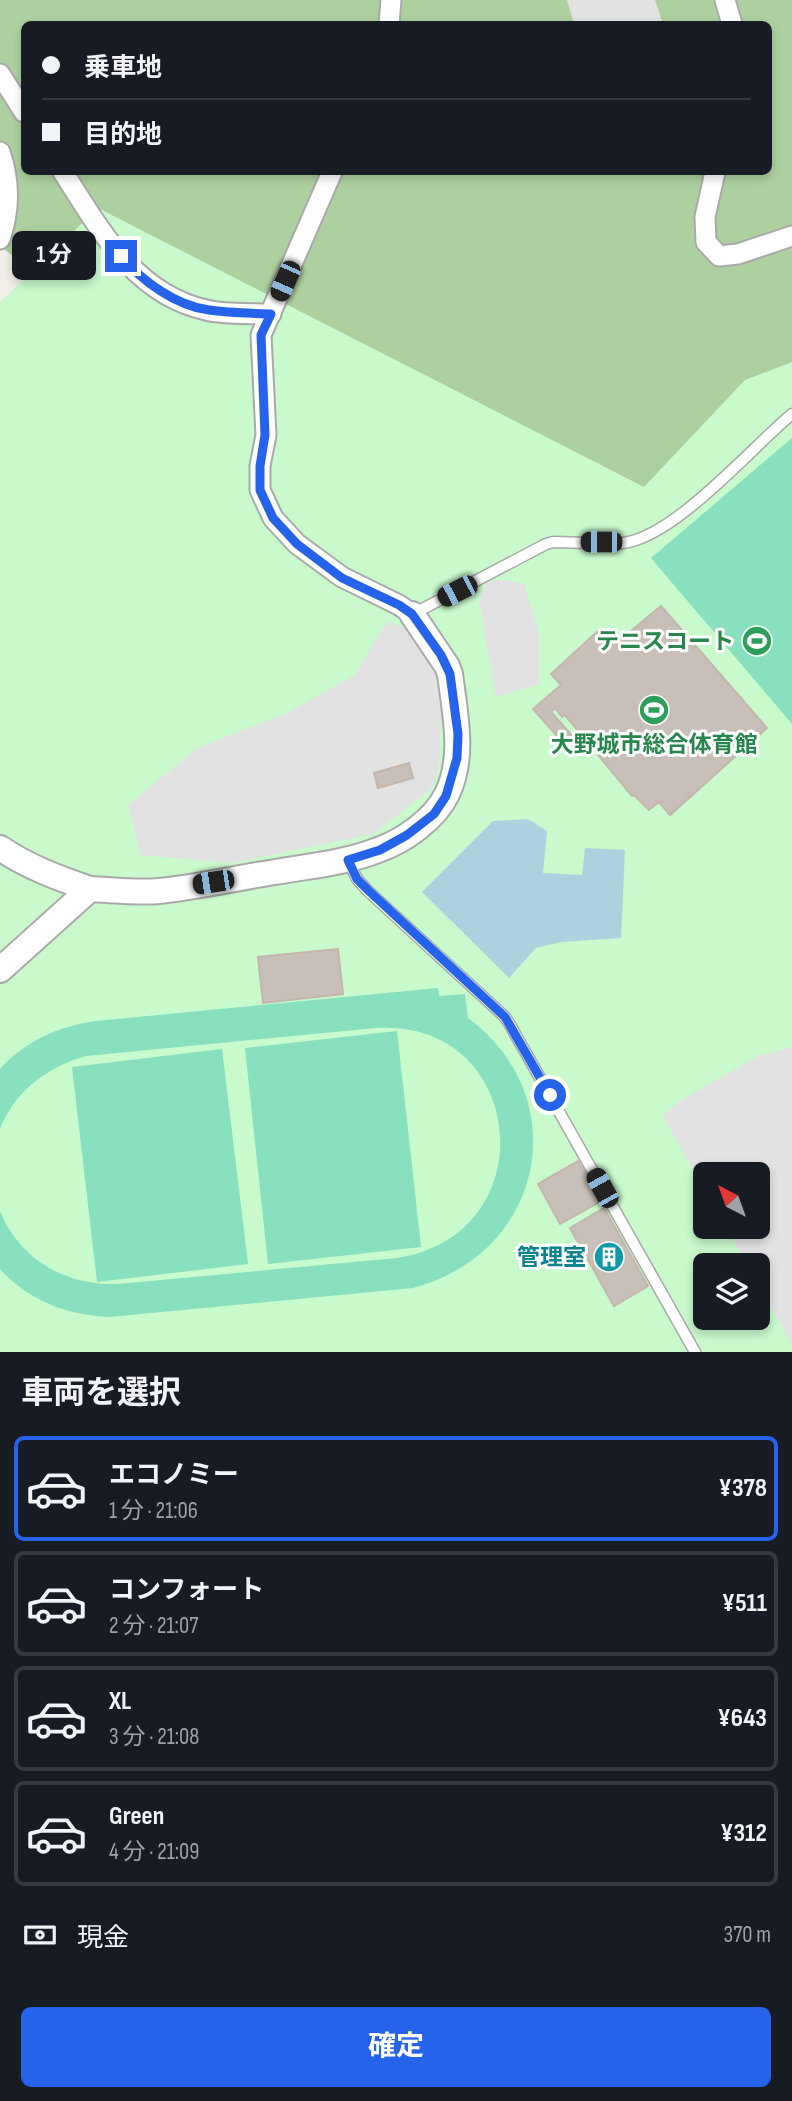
<!DOCTYPE html>
<html lang="ja">
<meta charset="utf-8">
<style>
:root{--surface:#171b24;--page:#20242c;--text:#f1f3f6;--muted:#9ea1a6;--line:#363941;--accent:#2563eb}
body{margin:0;font-family:"Sofia Sans Condensed","Noto Sans JP",sans-serif;background:var(--page);color:var(--text);height:100vh;display:flex;flex-direction:column;font-size:26px;white-space:nowrap}
*{box-sizing:border-box;margin:0}
p{font-size:23px;color:var(--muted)}
.icon{flex:none;width:38px;height:38px;fill:none;stroke:currentColor;stroke-width:2;stroke-linecap:round;stroke-linejoin:round}
.map{position:relative;height:1352px;overflow:hidden}
.details{display:flex;flex-direction:column;background:var(--surface);flex:1}
.details>*{flex:none}
.top-card{position:absolute;left:21px;top:21px;width:751px;height:154px;border-radius:10px;box-shadow:0 4px 10px #0003;display:grid;align-content:center;height:154px;padding:0 21px;background:var(--surface)}
.needle{width:46px;rotate:319deg}
.fabs{position:absolute;left:693px;top:1162px;display:grid;gap:14px}
.fabs a{display:grid;place-items:center;width:77px;height:77px;border-radius:10px;background:var(--surface);box-shadow:0 4px 10px #0003;font-size:35px}
.end{position:absolute;width:32px;height:32px;margin:-16px;border:9px solid #2563eb;background:#fff;box-shadow:0 0 0 4px #fff}
.from{border-radius:50%}
.bubble{position:absolute;height:49px;border-radius:10px;background:var(--surface);box-shadow:0 4px 10px #0003;font-size:23px;font-weight:700;line-height:49px;text-align:center}
.car{position:absolute;width:21px;height:42px;margin:-21px -10px;border-radius:9px;box-shadow:0 0 5px 2px #0007;background:linear-gradient(#222 24%,#8ab4d8 0 40%,#222 0 76%,#8ab4d8 0 86%,#222 0)}
.top-card b{display:flex;align-items:center;gap:24px;height:66px;font-size:26px}
.top-card b+b{border-top:2px solid var(--line)}
.top-card i{width:18px;height:18px;background:var(--text)}
ul{padding:0;list-style:none}
li{display:flex;align-items:center;gap:21px;height:105px;margin:0 14px 10px;padding:0 7px;border:4px solid var(--line);border-radius:10px}
li div{flex:1}
li b{display:block;font-size:26px}
li em{font-style:normal;font-weight:700}
li.current{border-color:var(--accent)}
li>.icon{width:63px;height:63px;stroke-width:1.5}
h2{padding:0 21px;font-size:32px;line-height:84px}
.pay{display:flex;align-items:center;gap:18px;height:77px;padding:0 21px;font-size:26px}
.pay p{margin-inline-start:auto}
.button{display:flex;gap:14px;margin-top:auto;padding:14px 21px}
.button a{flex:1;height:80px;border-radius:10px;background:var(--accent);color:#fff;font-size:28px;font-weight:700;line-height:80px;text-align:center}
.map>svg:first-child{display:block}
.forest{fill:#add19e;fill-rule:evenodd}
.park{fill:#c8facc;fill-rule:evenodd}
.pitch{fill:#88e0be}
.parking{fill:#e2e2e2}
.water{fill:#aad3df}
.building{fill:#c7bfb8;stroke:#c4b6ab;stroke-width:2}
.lines{fill:none;stroke-linecap:round;stroke-linejoin:round}
.service-casing{stroke:#a9a9a9;stroke-width:13}
.minor-casing{stroke:#a9a9a9;stroke-width:23}
.tertiary-casing{stroke:#a9a9a9;stroke-width:28}
.service{stroke:#fff;stroke-width:10}
.minor{stroke:#fff;stroke-width:19}
.tertiary{stroke:#fff;stroke-width:24}
.route{stroke:#2563eb;stroke-width:9}
.labels{text-anchor:middle;stroke-width:6;stroke-linejoin:round;paint-order:stroke}
.leisure-label{font-size:23px;font-weight:bold;fill:#27864d;stroke:#fff;text-anchor:end}
.culture-label{font-size:23px;font-weight:bold;fill:#0d838f;stroke:#fff;text-anchor:end}
</style>
<div class="map">
<svg width="792" height="1352" viewBox="0 0 792 1352">
<rect width="100%" height="100%" fill="#f2efe9"/>
<path class="forest" d="M0 0H792V391L647 509 165 372 0 246ZM24 24H768V172H24Z"/>
<path class="park" d="M98 208 644 487 745 380 792 362V1352H0V302ZM705 1174H758V1227H705ZM705 1265H758V1318H705Z"/>
<g class="pitch">
<polygon points="792,438 792,724 651,558"/>
<path d="M438 988 439 996 465 994 468 1018C577 1099 543 1254 413 1288L109 1317C67 1315 29 1301 0 1269V1211C20 1260 66 1286 118 1284L397 1258C548 1235 527 1018 376 1028L86 1056C47 1067 15 1091 0 1129V1069C25 1041 59 1026 96 1021Z"/>
<polygon points="397,1031 421,1247 268,1264 245,1048"/>
<polygon points="222,1049 248,1264 97,1282 72,1067"/>
</g>
<g class="parking">
<polygon points="567,0 655,0 663,24 574,24"/>
<polygon points="505,580 524,584 539,633 539,684 496,697 479,600 487,581"/>
<polygon points="387,621 404,628 420,645 434,667 441,712 439,767 432,788 373,834 231,863 141,855 128,805 197,748 285,714 355,675"/>
<polygon points="792,1047 792,1344 758,1283 758,1265 747,1265 726,1227 758,1227 758,1174 705,1174 705,1191 663,1116 678,1102 758,1056"/>
</g>
<polygon class="water" points="528,819 547,831 543,873 582,875 585,848 625,850 621,938 561,942 536,948 509,978 422,892 493,821"/>
<g class="building">
<polygon points="661,606 767,728 670,815 659,802 649,810 634,795 632,796 565,715 562,717 555,708 551,712 574,738 566,746 533,709 561,685 551,674 599,630 613,646"/>
<polygon points="409,763 413,778 378,788 374,773"/>
<polygon points="338,949 343,994 263,1003 258,957"/>
<polygon points="578,1161 601,1201 560,1224 538,1184"/>
<polygon points="604,1208 648,1286 614,1306 570,1228"/>
</g>
<g class="lines">
<g class="service-casing">
<g id="service">
<path d="M413 614 546 544 553 542C576 542 601 545 623 543 675 537 751 448 792 414"/>
<polyline points="348,860 357,879 368,891 505,1017 510,1025 695,1352"/>
</g>
</g>
<g class="minor-casing">
<g id="minor">
<polyline points="725,0 732,24"/>
<polyline points="389,24 391,0"/>
<polyline points="0,74 24,112"/>
<path d="M0 152C10 181 10 210 0 239"/>
<path d="M63 172C99 228 134 294 206 310 226 315 250 313 271 314"/>
<polyline points="332,172 261,335 266,435 260,466 260,490 273,518 297,544 342,577 399,605 412,614"/>
<polyline points="715,172 705,217 706,242 719,256 738,254 792,236"/>
</g>
</g>
<g class="tertiary-casing">
<g id="tertiary">
<path d="M0 848C28 867 58 878 90 889"/>
<path d="M0 970 90 889C113 890 136 893 159 891 198 887 236 878 275 872 309 866 345 863 378 850 404 841 435 819 447 794 465 757 455 714 450 674L447 666 412 614"/>
</g>
</g>
<use href="#service" class="service"/>
<use href="#minor" class="minor"/>
<use href="#tertiary" class="tertiary"/>
</g>
<g class="lines">
<path class="route" d="M121 256C142 281 176 306 209 310 229 313 250 313 271 314L261 335 265 435 260 466V490L273 518 297 544 342 578 399 605 412 614 441 655 450 674 458 734 457 758 446 796 434 814 407 835 380 850 348 860 357 879 369 891 505 1017 550 1095"/>
</g>
<defs>
<g id="stadium-disc" transform="scale(1.575)"><circle r="9.5" fill="#2e9e5b" stroke="#fff"/><path d="M0-5a6.5 5 0 1 0 0 10a6.5 5 0 1 0 0-10ZM-3.5-1.8h7v3.6h-7Z" fill="#fff"/></g>
<g id="building-disc" transform="scale(1.575)"><circle r="9.5" fill="#0f9aa8" stroke="#fff"/><path d="M-4-6H4V6H1V3H-1V6H-4ZM-2.5-4.3h1.7v1.8h-1.7ZM.8-4.3h1.7v1.8H.8ZM-2.5-1h1.7V.8h-1.7ZM.8-1h1.7V.8H.8Z" fill="#fff"/></g>
</defs>
<g fill-rule="evenodd">
<use href="#stadium-disc" x="757" y="641"/>
<use href="#stadium-disc" x="654" y="710"/>
<use href="#building-disc" x="609" y="1257"/>
</g>
<g class="labels">
<g class="leisure-label">
<text x="734" y="649">テニスコート</text>
<text x="654" y="752" text-anchor="middle">大野城市総合体育館</text>
</g>
<g class="culture-label">
<text x="586" y="1265">管理室</text>
</g>
</g>
</svg>
<div class="fabs">
<a><svg class="needle" viewBox="-14 -14 28 28"><path d="M0-13l5 13h-10z" fill="#e53935"/><path d="M0 13l5-13h-10z" fill="#9ea1a6"/></svg></a>
<a><svg class="icon" aria-label="layers" viewBox="0 0 24 24"><path d="M12 4l9 5-9 5-9-5zM3 14l9 5 9-5"/></svg></a>
</div>
<i class="end from" style="left:550px;top:1095px"></i>
<i class="end" style="left:121px;top:256px"></i>
<div class="bubble" style="left:12px;top:231px;width:84px">1 分</div>
<i class="car" style="left:285px;top:281px;rotate:204deg"></i>
<i class="car" style="left:601px;top:542px;rotate:270deg"></i>
<i class="car" style="left:457px;top:591px;rotate:243deg"></i>
<i class="car" style="left:213px;top:882px;rotate:261deg"></i>
<i class="car" style="left:602px;top:1188px;rotate:331deg"></i>
<div class="top-card">
<b><i class="from"></i>乗車地</b>
<b><i></i>目的地</b>
</div>
</div>
<section class="details">
<h2>車両を選択</h2>
<ul>
<li class="current"><svg class="icon" aria-label="car" viewBox="0 0 24 24"><path d="M5 17H2v-5l4-1 3-4h7l3 4 3 1v5h-3M9 17h6M6 11h13"/><circle cx="7" cy="17" r="2"/><circle cx="17" cy="17" r="2"/></svg><div><b>エコノミー</b><p>1 分 · 21:06</p></div><em>¥378</em></li>
<li><svg class="icon" aria-label="car" viewBox="0 0 24 24"><path d="M5 17H2v-5l4-1 3-4h7l3 4 3 1v5h-3M9 17h6M6 11h13"/><circle cx="7" cy="17" r="2"/><circle cx="17" cy="17" r="2"/></svg><div><b>コンフォート</b><p>2 分 · 21:07</p></div><em>¥511</em></li>
<li><svg class="icon" aria-label="car" viewBox="0 0 24 24"><path d="M5 17H2v-5l4-1 3-4h7l3 4 3 1v5h-3M9 17h6M6 11h13"/><circle cx="7" cy="17" r="2"/><circle cx="17" cy="17" r="2"/></svg><div><b>XL</b><p>3 分 · 21:08</p></div><em>¥643</em></li>
<li><svg class="icon" aria-label="car" viewBox="0 0 24 24"><path d="M5 17H2v-5l4-1 3-4h7l3 4 3 1v5h-3M9 17h6M6 11h13"/><circle cx="7" cy="17" r="2"/><circle cx="17" cy="17" r="2"/></svg><div><b>Green</b><p>4 分 · 21:09</p></div><em>¥312</em></li>
</ul>
<div class="pay"><svg class="icon" aria-label="cash" viewBox="0 0 24 24"><path d="M3 7h18v10H3z"/><circle cx="12" cy="12" r="2"/></svg>現金<p>370 m</p></div>
<div class="button"><a>確定</a></div>
</section>
